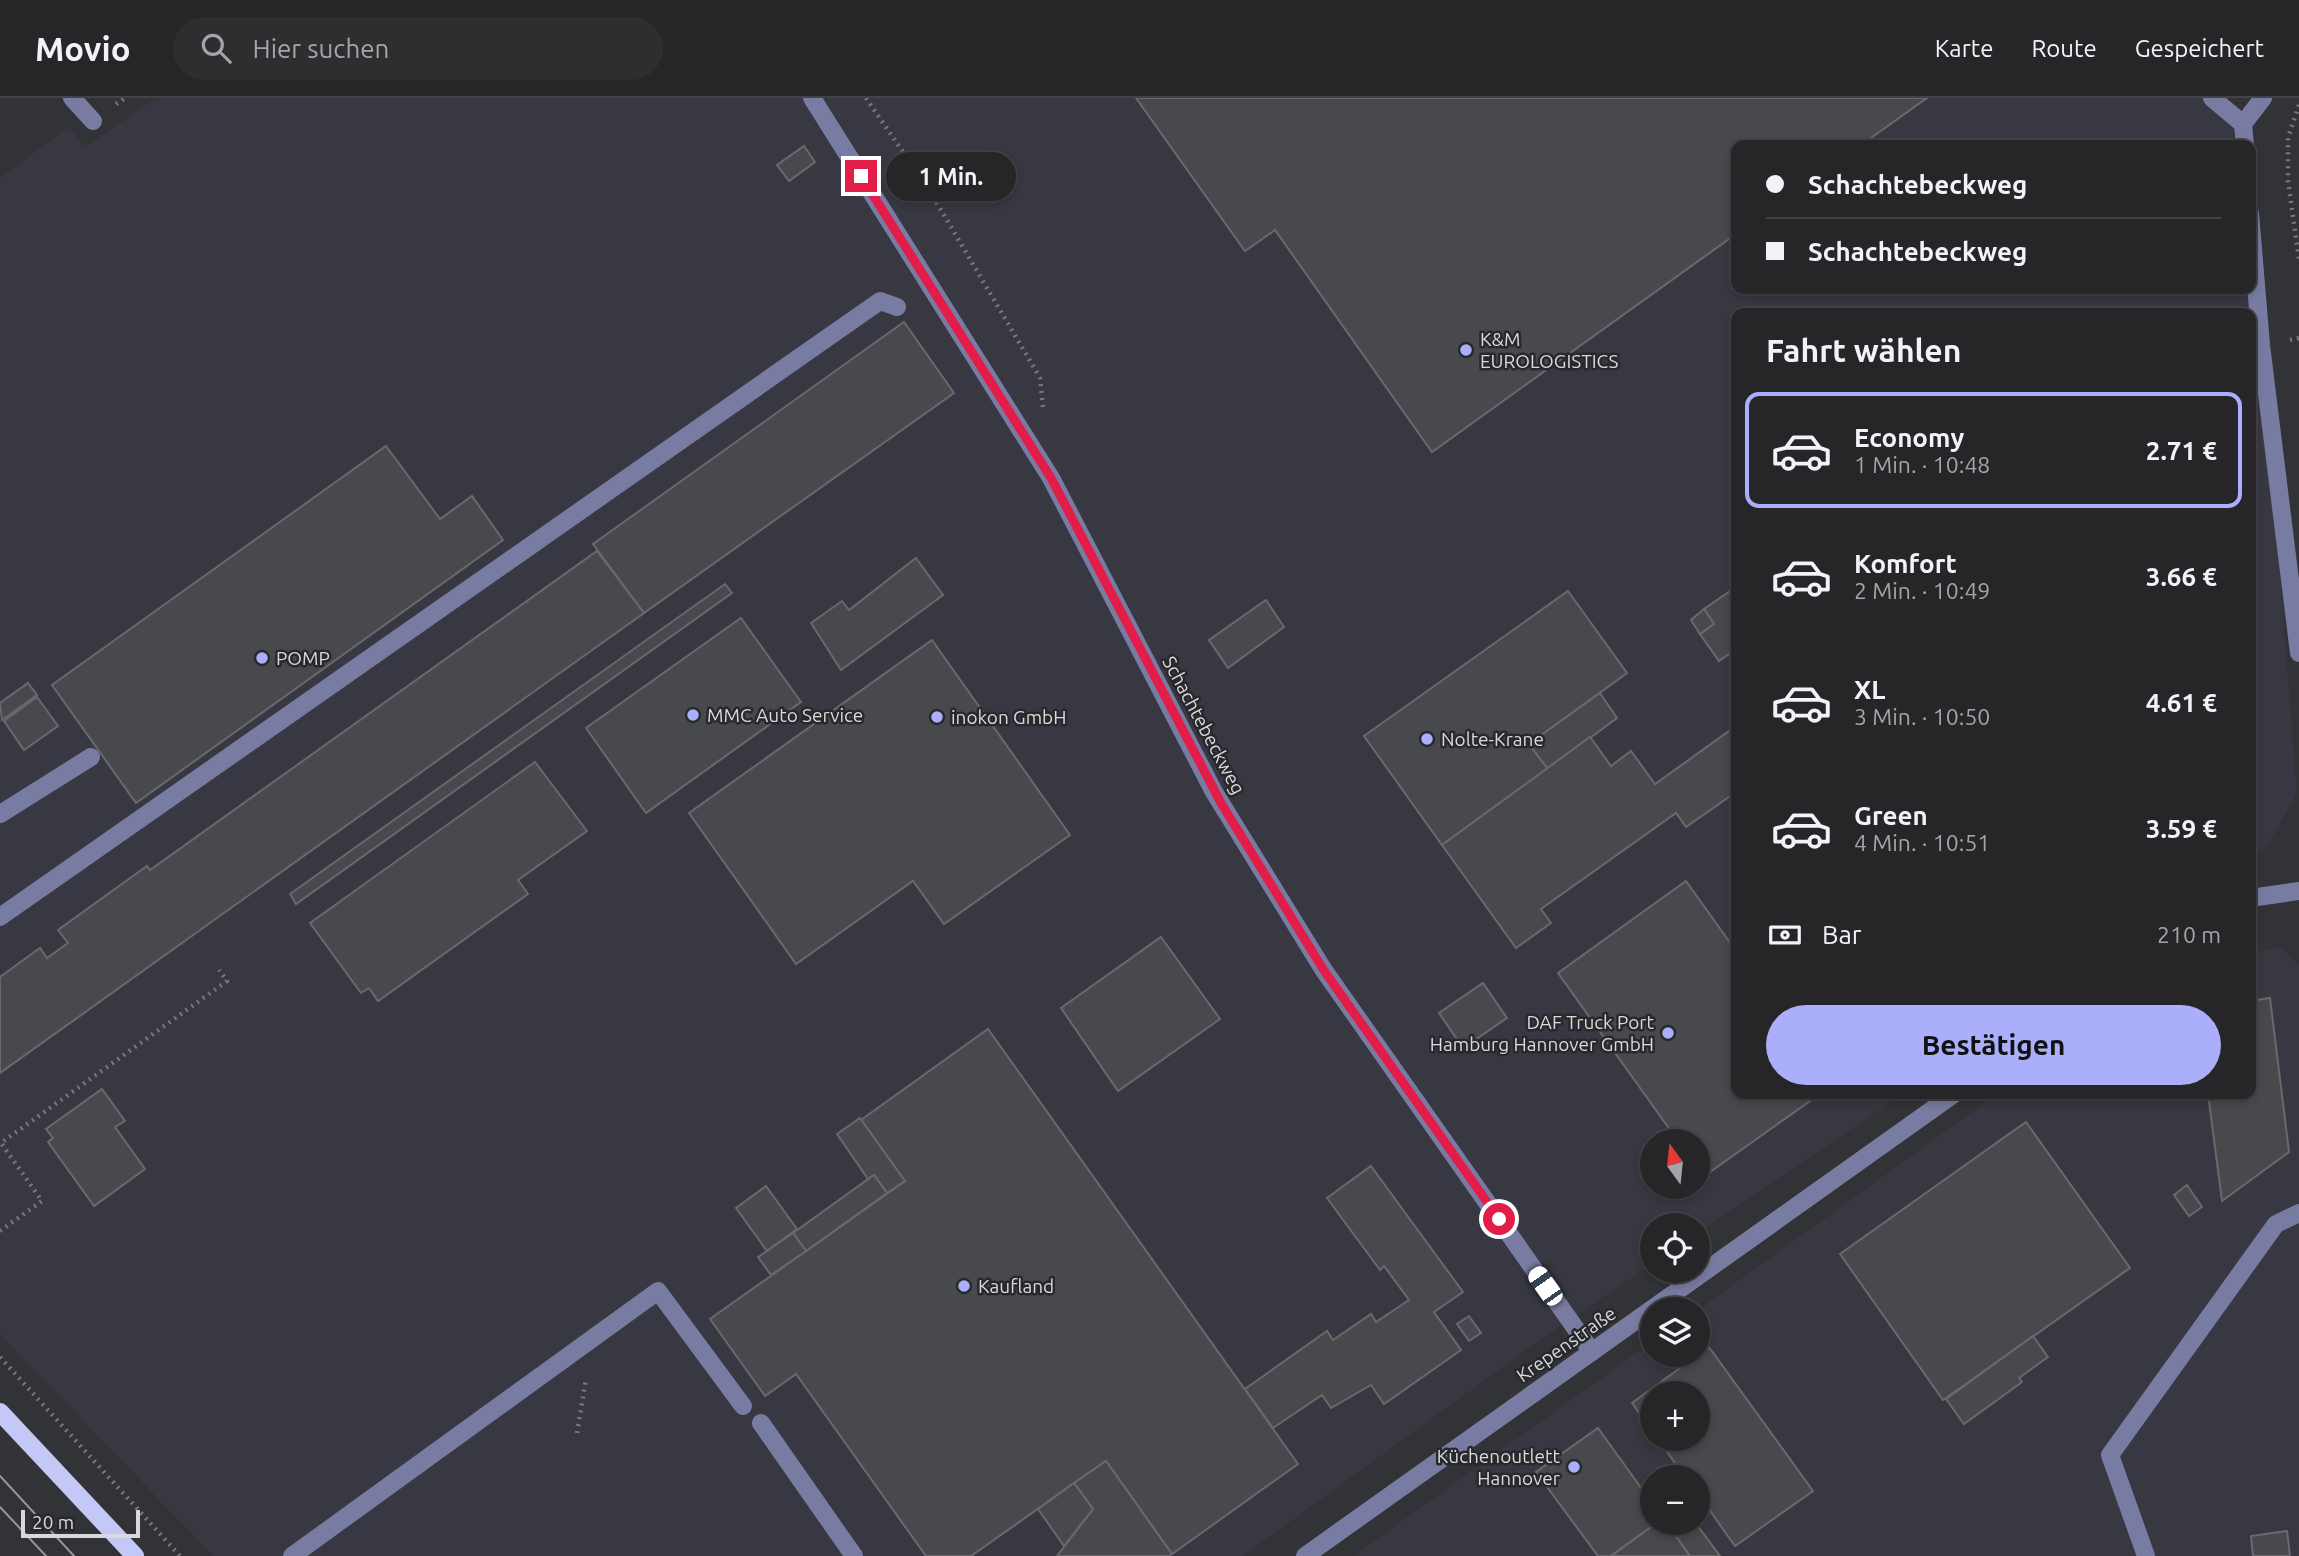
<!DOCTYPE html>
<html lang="de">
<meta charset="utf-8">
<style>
:root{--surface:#262628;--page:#2e2e30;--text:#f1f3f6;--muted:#a4a5a8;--line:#424345;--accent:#abaffb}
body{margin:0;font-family:Ubuntu,sans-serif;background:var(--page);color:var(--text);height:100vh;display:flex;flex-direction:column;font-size:26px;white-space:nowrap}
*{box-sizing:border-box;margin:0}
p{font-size:23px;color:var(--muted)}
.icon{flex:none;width:38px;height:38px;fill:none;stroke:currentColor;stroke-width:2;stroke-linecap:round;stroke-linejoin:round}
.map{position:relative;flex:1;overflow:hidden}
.details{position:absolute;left:1731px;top:210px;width:525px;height:791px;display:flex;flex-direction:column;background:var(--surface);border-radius:14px;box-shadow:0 4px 10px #0003,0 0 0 2px var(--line)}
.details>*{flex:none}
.banner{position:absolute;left:1731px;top:42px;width:525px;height:154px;border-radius:14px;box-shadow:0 4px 10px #0003,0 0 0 2px var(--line);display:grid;align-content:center;height:154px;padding:0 35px;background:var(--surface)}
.needle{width:46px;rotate:345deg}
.controls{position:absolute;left:1640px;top:1031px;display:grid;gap:14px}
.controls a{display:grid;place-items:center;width:70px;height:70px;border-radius:50%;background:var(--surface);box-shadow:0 4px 10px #0003,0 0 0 2px var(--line);font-size:35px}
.scale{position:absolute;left:21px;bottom:18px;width:119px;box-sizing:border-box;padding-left:7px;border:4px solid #d9d9dc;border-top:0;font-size:19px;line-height:24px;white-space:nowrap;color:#d9d9dc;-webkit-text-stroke:5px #28292c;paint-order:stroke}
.end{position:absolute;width:32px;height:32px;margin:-16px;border:9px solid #e11d48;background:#fff;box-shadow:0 0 0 4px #fff}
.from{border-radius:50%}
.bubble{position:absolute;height:49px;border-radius:24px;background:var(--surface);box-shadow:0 4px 10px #0003,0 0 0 2px var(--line);font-size:23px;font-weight:700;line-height:49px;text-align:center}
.car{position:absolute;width:21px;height:42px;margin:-21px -10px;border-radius:9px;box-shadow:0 0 5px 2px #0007;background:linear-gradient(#fff 24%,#345 0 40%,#fff 0 76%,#345 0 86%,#fff 0)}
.banner b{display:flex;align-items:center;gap:24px;height:66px;font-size:26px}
.banner b+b{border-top:2px solid var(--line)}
.banner i{width:18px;height:18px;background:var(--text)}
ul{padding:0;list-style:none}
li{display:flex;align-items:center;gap:21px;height:116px;margin:0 14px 10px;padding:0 21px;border:4px solid transparent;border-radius:14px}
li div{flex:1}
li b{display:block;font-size:26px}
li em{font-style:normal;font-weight:700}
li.on{border-color:var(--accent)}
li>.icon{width:63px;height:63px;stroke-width:1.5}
h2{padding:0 35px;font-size:32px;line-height:84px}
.pay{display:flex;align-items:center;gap:18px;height:77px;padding:0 35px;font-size:26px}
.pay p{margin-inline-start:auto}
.button{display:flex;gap:14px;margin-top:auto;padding:14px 35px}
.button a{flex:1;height:80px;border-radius:42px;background:var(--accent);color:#111;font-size:28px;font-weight:700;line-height:80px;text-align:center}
header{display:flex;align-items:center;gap:42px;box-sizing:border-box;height:98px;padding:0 35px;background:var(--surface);border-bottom:2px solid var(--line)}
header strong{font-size:33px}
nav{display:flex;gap:38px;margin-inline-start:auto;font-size:24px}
.search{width:490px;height:63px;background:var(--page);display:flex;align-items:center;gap:18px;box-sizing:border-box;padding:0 24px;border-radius:38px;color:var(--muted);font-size:26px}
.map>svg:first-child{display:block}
.built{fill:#383842;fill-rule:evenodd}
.building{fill:#48494c;stroke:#69696d;stroke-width:2}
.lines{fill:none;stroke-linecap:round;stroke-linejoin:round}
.path{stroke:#77787b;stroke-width:4.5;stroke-dasharray:2 5;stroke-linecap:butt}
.minor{stroke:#797ca2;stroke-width:18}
.major{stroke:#c4c8f7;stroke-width:18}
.tram{stroke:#969699;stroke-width:2}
.route{stroke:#e11d48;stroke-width:9}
.poi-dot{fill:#abaffb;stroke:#28292c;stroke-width:2.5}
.labels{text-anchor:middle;stroke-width:5;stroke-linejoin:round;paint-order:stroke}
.poi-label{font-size:19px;fill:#d9d9dc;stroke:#28292c;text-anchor:start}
.street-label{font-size:19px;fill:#d9d9dc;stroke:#28292c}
</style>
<header>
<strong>Movio</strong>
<div class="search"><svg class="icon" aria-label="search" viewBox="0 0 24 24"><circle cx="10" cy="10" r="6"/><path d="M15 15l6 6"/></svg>Hier suchen</div>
<nav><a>Karte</a><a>Route</a><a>Gespeichert</a></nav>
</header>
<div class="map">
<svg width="2299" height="1458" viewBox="0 0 2299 1458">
<rect width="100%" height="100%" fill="#323336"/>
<g class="built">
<path d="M156 0H2212L2243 26 2245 47H1736V191H2250L2251 115 2297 695 2269 745 2251 760 2250 215H1736V996H1903L1698 1135V1127H1652V1166L1544 1239 1243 1458H213L0 1236V80L69 29 85 49ZM1652 1043H1698V1088H1652Z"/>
<path d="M2280 849 2299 867V1458H1353L1652 1244V1256H1698V1212L1997 996H2250L2251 855ZM1652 1295H1698V1340H1652ZM1652 1379H1698V1424H1652Z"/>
</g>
<g class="building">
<polygon points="1136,0 1927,0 1861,47 1736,47 1736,136 1432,354 1275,132 1245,153"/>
<polygon points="804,48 815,64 789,83 777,67"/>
<polygon points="904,224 954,295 644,515 593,446"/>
<polygon points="386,348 440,421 472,398 503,442 136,705 52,587"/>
<polygon points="597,453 644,515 0,975 0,879 40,850 47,860 68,845 58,832 147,768 150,772"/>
<polygon points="916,460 943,497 841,572 811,525 842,503 849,512"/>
<polygon points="725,486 732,495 296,806 290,796"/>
<polygon points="1736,489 1736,551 1719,563 1700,536 1714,526 1704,511"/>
<polygon points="1568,493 1627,575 1529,646 1548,671 1442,747 1364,638"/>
<polygon points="1266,502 1284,529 1228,570 1209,542"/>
<polygon points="1704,511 1714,526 1700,536 1691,522"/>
<polygon points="741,520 801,604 646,715 586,630"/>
<polygon points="932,542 1070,737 944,826 913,783 796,866 689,715"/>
<polygon points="28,585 37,597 2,622 0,605"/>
<polygon points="1600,595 1617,620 1548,671 1529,646"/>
<polygon points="37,599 58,628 24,652 4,623"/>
<polygon points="1736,628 1736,694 1686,729 1676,715 1541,811 1551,825 1516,850 1442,747 1590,639 1611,668 1631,653 1655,686"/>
<polygon points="535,664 587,733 518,782 528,796 378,903 369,890 361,895 310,825"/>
<polygon points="1686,783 1736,853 1736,996 1820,996 1703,1079 1698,1071 1698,1043 1678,1043 1558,875"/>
<polygon points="1161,839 1220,921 1118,993 1061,910"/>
<polygon points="1483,885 1507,920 1463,950 1439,915"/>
<polygon points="2270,900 2289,1054 2222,1103 2208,996 2250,996 2250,903"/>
<polygon points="988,931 1298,1366 1172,1456 1106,1363 971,1458 926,1458 796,1276 765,1298 710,1221 905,1083 861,1022"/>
<polygon points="102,991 125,1023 115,1029 145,1071 94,1108 48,1044 53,1040 46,1031"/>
<polygon points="860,1020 905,1083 887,1095 874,1077 868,1081 837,1036"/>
<polygon points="2026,1024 2130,1170 1943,1302 1840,1156"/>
<polygon points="1371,1068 1463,1194 1434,1214 1461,1252 1384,1306 1371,1287 1331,1310 1322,1297 1273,1330 1245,1291 1327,1233 1333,1242 1371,1216 1376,1224 1409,1202 1384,1168 1380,1172 1327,1100"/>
<polygon points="874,1077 887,1095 806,1153 793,1135"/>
<polygon points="2187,1087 2202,1109 2189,1118 2174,1097"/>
<polygon points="766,1088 797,1131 767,1153 736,1110"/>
<polygon points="793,1135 806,1153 771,1177 758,1159"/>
<polygon points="1469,1218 1481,1235 1469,1243 1457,1226"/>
<polygon points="2033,1238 2048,1259 2019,1280 2022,1284 1964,1326 1946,1301"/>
<polygon points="1709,1249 1813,1393 1735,1448 1698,1396 1698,1379 1685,1379 1657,1340 1698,1340 1698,1295 1652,1295 1652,1333 1632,1305"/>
<polygon points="1598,1330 1652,1405 1652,1424 1658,1424 1611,1458 1598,1458 1536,1374"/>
<polygon points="1106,1363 1172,1456 1169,1458 1057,1458 1093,1411 1074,1385"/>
<polygon points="1074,1385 1093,1411 1064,1448 1038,1411"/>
<polygon points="1658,1424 1666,1424 1690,1458 1611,1458"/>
<polygon points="1666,1424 1695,1424 1720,1458 1690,1458"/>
<polygon points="2287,1433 2290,1458 2253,1458 2251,1438"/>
</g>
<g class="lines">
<g class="path">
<polyline points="866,0 931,95 1040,280 1043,309"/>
<polyline points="116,6 125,0"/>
<polyline points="2299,7 2288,40 2288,83 2299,161"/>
<polyline points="2290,242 2299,240"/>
<polyline points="0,1133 42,1103 1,1045 227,883 219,872"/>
<polyline points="0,1259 180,1458"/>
<polyline points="577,1335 586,1281"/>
</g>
<g class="minor">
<polyline points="72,0 93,23"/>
<polyline points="812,0 1051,380 1214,694 1323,871 1592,1254"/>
<polyline points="2212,0 2243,26"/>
<polyline points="2245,47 2243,26 2263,0"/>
<polyline points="2250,115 2261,247 2299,555"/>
<polyline points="0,716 91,659"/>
<polyline points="2250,800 2299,793"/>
<polyline points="0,819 880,203 897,209"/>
<polyline points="761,1325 854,1458"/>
<polyline points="292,1458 658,1193 743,1308"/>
<polyline points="1305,1458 1954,996"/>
<polyline points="2146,1458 2110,1357 2276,1126 2299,1115"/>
</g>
<polyline class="major" points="0,1314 135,1458"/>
<g class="tram">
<polyline points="0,1378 74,1458"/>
<polyline points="0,1409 46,1458"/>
</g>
</g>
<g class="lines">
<polyline class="route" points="861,78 1051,380 1221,705 1323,871 1499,1121"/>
</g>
<g class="poi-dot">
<circle cx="1466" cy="252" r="7"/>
<circle cx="262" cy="560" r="7"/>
<circle cx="693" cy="617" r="7"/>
<circle cx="937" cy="619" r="7"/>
<circle cx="1427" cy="641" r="7"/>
<circle cx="1668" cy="935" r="7"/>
<circle cx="964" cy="1188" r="7"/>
<circle cx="1574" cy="1369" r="7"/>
</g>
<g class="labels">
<g class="poi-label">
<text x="1480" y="248">K&amp;M<tspan x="1480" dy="22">EUROLOGISTICS</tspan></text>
<text x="276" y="567">POMP</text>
<text x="707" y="624">MMC Auto Service</text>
<text x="951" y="626">inokon GmbH</text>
<text x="1441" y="648">Nolte-Krane</text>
<text x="1654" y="931" text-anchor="end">DAF Truck Port<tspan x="1654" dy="22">Hamburg Hannover GmbH</tspan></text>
<text x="978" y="1195">Kaufland</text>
<text x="1560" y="1365" text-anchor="end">Küchenoutlett<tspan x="1560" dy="22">Hannover</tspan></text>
</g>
<g class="street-label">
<text transform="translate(1204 627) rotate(62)" y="7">Schachtebeckweg</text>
<text transform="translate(1566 1246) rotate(-35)" y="7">Krepenstraße</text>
</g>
</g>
</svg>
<div class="controls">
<a><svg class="needle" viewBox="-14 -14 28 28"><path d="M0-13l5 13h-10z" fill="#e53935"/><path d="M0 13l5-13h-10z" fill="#a4a5a8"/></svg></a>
<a><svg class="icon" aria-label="locate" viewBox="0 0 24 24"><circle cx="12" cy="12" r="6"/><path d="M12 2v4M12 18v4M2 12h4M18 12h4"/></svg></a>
<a><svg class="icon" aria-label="layers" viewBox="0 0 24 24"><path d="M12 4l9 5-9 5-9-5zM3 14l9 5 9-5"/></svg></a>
<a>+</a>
<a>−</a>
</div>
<div class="scale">20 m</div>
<i class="end from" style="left:1499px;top:1121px"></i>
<i class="end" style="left:861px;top:78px"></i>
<div class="bubble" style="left:886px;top:54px;width:130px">1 Min.</div>
<i class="car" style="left:1545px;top:1188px;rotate:325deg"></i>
<div class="banner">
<b><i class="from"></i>Schachtebeckweg</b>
<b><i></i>Schachtebeckweg</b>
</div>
<section class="details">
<h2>Fahrt wählen</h2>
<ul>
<li class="on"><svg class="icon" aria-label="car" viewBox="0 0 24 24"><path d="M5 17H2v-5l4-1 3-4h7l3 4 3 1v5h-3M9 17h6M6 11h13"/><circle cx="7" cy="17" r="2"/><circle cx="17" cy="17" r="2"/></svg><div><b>Economy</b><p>1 Min. · 10:48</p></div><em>2.71 €</em></li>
<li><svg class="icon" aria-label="car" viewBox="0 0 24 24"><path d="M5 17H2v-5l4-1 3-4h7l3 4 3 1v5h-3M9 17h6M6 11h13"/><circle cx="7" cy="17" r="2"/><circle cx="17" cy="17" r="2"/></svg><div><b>Komfort</b><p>2 Min. · 10:49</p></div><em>3.66 €</em></li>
<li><svg class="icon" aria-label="car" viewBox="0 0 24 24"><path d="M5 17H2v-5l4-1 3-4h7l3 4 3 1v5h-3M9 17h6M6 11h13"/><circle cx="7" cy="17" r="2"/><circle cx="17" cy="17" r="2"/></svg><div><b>XL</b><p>3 Min. · 10:50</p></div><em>4.61 €</em></li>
<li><svg class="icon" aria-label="car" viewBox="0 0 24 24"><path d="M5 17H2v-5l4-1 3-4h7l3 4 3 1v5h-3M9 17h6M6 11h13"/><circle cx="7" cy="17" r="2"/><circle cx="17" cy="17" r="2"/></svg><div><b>Green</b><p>4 Min. · 10:51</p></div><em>3.59 €</em></li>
</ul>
<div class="pay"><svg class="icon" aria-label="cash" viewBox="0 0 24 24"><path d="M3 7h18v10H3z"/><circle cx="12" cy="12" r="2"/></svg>Bar<p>210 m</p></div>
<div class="button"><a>Bestätigen</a></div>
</section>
</div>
